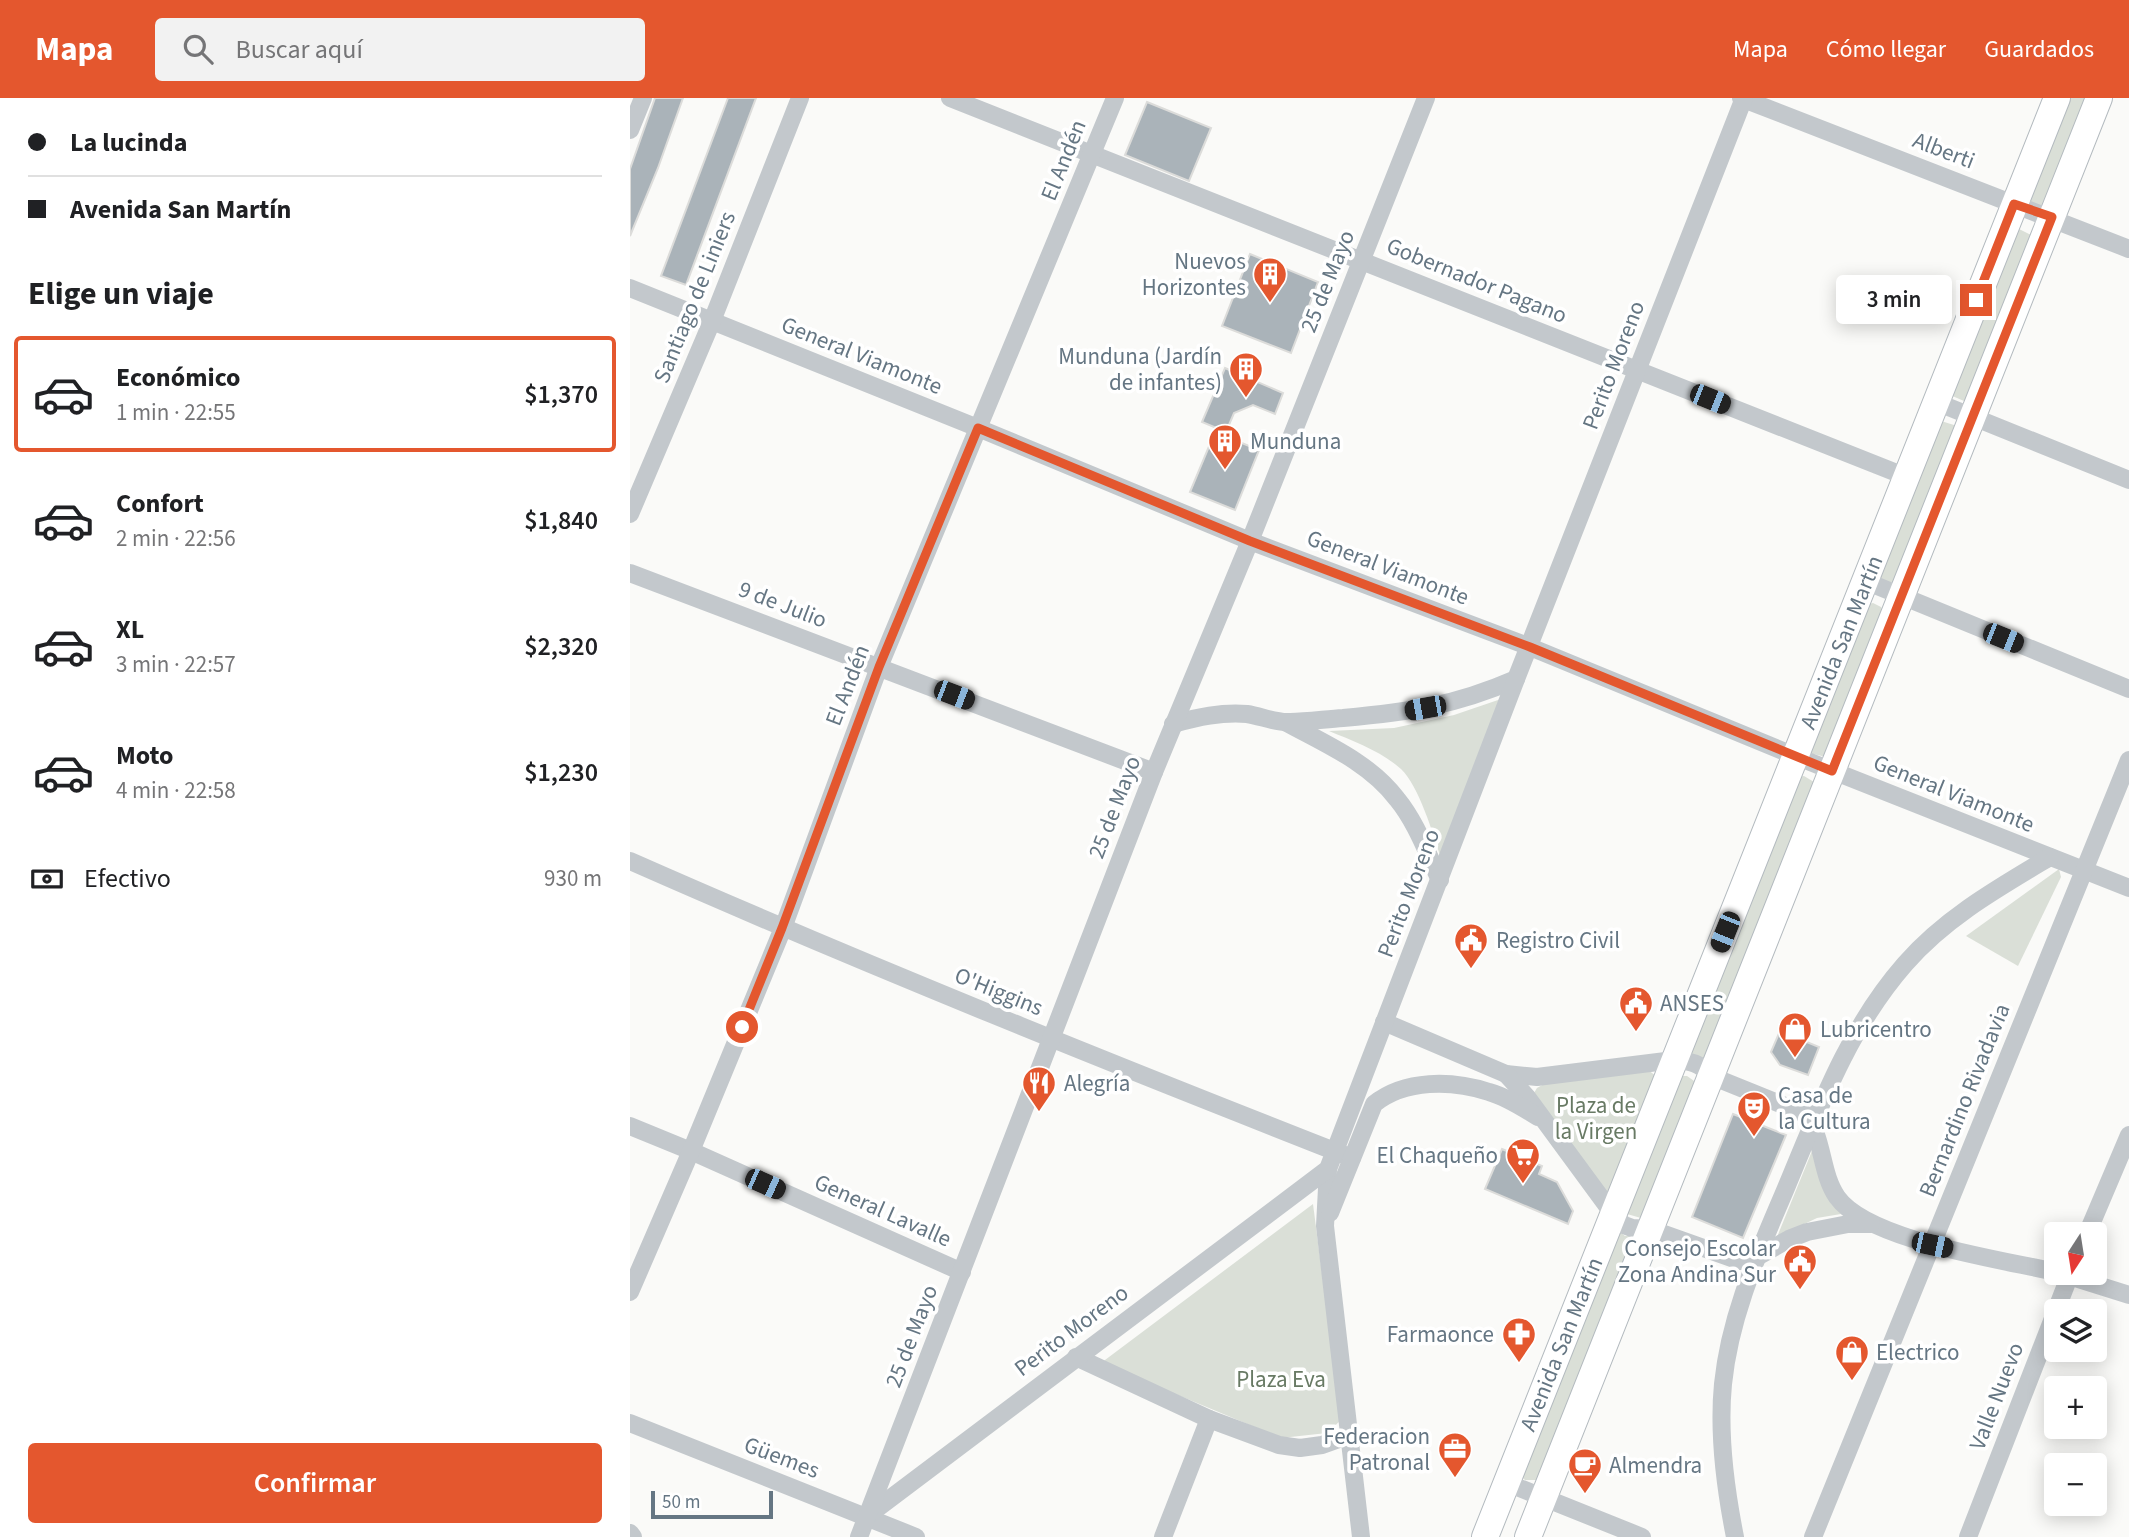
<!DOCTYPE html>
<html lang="es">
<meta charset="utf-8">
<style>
:root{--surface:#fff;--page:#f2f2f2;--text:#202124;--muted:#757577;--line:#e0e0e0;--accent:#e4572e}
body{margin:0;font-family:"Source Sans 3",sans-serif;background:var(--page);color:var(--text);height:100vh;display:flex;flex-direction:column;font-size:26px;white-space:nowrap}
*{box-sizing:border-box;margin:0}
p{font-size:23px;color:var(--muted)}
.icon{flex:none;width:38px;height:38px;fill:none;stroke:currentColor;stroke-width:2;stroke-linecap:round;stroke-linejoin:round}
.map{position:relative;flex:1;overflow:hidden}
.details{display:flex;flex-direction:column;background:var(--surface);width:630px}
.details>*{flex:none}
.hud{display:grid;align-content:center;height:154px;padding:0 28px;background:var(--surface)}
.needle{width:46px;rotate:192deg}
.tools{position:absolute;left:1414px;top:1124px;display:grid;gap:14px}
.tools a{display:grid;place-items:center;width:63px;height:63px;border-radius:7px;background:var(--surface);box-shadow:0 4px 18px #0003;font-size:35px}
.scale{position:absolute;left:21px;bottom:18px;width:122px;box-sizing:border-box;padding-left:7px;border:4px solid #657683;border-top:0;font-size:19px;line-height:24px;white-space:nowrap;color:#657683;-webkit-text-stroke:5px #fff;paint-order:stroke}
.end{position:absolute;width:32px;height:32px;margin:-16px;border:9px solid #e4572e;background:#fff;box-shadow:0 0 0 4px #fff}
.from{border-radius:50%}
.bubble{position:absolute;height:49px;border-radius:7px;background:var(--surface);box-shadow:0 4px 18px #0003;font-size:23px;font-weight:600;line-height:49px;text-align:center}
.car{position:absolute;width:21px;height:42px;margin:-21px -10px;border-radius:9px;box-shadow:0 0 5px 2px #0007;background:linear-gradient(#222 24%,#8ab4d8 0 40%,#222 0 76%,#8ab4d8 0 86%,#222 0)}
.hud b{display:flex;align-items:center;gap:24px;height:66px;font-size:26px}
.hud b+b{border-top:2px solid var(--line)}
.hud i{width:18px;height:18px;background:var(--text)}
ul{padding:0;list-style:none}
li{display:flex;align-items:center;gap:21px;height:116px;margin:0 14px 10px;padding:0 14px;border:4px solid transparent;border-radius:7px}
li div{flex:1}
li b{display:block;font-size:26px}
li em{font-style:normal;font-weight:600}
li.active{border-color:var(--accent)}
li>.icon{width:63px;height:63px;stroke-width:1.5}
h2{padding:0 28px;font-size:32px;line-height:84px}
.pay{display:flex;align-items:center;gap:18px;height:77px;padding:0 28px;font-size:26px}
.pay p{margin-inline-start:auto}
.button{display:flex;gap:14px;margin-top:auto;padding:14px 28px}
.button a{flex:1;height:80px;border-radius:7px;background:var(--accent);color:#fff;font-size:28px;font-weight:600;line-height:80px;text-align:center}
header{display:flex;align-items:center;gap:42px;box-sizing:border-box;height:98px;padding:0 35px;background:var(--accent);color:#fff}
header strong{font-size:33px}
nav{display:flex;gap:38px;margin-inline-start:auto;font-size:24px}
.search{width:490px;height:63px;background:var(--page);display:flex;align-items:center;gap:18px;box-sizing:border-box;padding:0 24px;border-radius:7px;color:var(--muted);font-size:26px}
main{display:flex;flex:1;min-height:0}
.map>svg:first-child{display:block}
.green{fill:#dadfd7}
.building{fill:#aab3b9;stroke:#dcdcda;stroke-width:2}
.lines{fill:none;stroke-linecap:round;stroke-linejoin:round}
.secondary-casing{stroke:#b3babf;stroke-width:28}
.street{stroke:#c3c8cc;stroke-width:18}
.secondary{stroke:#fff;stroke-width:26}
.route{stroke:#e4572e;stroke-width:9}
.labels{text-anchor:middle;stroke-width:7;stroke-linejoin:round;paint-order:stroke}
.street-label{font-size:23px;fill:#657683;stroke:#fff}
.poi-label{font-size:23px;fill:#657683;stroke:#fff;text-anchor:start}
.park-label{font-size:23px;fill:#687a64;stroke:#fff}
</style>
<header>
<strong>Mapa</strong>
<div class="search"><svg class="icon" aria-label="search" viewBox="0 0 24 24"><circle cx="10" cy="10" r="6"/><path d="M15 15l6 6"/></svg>Buscar aquí</div>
<nav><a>Mapa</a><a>Cómo llegar</a><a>Guardados</a></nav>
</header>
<main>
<section class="details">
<div class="hud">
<b><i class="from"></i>La lucinda</b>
<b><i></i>Avenida San Martín</b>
</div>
<h2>Elige un viaje</h2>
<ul>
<li class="active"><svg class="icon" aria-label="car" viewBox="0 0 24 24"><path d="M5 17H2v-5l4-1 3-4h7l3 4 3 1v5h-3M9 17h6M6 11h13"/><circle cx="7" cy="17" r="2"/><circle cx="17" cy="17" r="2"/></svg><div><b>Económico</b><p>1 min · 22:55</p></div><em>$1,370</em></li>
<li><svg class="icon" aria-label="car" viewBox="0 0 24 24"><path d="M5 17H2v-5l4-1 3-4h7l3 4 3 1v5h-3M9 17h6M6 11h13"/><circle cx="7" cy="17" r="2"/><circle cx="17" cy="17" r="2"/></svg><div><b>Confort</b><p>2 min · 22:56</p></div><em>$1,840</em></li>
<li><svg class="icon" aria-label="car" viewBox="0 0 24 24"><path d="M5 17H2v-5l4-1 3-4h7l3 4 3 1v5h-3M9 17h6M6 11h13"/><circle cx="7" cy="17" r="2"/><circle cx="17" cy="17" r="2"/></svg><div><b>XL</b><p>3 min · 22:57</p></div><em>$2,320</em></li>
<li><svg class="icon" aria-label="car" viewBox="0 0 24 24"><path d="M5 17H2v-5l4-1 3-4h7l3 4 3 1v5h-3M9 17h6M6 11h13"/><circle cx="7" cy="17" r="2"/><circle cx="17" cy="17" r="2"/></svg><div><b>Moto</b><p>4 min · 22:58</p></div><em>$1,230</em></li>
</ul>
<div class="pay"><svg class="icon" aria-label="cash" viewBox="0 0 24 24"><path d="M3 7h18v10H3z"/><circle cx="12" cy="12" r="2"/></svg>Efectivo<p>930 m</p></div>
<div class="button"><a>Confirmar</a></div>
</section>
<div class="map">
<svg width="1499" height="1439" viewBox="0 0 1499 1439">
<rect width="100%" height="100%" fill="#fafaf8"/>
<g class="green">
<polygon points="1434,0 1460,0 1414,109 1398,103"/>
<polygon points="1389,131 1401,137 1339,301 1334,303 1320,297"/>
<path d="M1311 323 1324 327 1326 333 1264 484C1255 486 1252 483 1247 475Z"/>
<polygon points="1243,505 1251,509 1254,516 1196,659 1179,655 1235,507"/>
<path d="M871 601 811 760C803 736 789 688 771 671 751 653 723 643 699 633L764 630 824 617Z"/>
<polygon points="1174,678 1184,684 1081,963 1060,956 1168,679"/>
<polygon points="1429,771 1431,779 1388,868 1336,838"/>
<polygon points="1018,972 1026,978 978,1097 904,995 907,990 914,986"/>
<polygon points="1051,978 1057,978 1067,985 1011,1120 997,1116"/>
<polygon points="1182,1053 1211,1116 1187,1120 1147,1139"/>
<polygon points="683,1106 711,1322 697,1335 651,1340 471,1265"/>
<polygon points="989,1133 995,1138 1008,1138 909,1382 895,1382 889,1376"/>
</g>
<g class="building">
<polygon points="25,0 53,0 28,70 0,138 0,71"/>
<polygon points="98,0 126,0 56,187 31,178"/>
<polygon points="517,4 581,30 559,83 495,57"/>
<polygon points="620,156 688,184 661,255 592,228"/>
<polygon points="595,270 653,295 645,316 623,307 604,315 596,334 572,324"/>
<polygon points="585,334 629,352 605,412 560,394"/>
<polygon points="1150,933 1189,949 1178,977 1150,967 1141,954"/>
<polygon points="1103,1016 1156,1037 1113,1140 1062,1119"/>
<polygon points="872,1051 912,1068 909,1076 927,1084 943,1113 938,1126 855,1091"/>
</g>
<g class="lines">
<g class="secondary-casing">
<g id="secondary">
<polyline points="855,1439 1427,0"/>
<polyline points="898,1439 1469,0"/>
</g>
</g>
<g class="street">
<polyline points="320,0 1277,379"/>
<polyline points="1111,0 1499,151"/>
<polyline points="0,32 13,0"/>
<polyline points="0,190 348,330 620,443 900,549 1165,658 1499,790"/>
<polyline points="1306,304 1499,382"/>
<polyline points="0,416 82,223 170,0"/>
<polyline points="0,475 524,674"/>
<polyline points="1235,483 1499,591"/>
<path d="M657 625C696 646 740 665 767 701 786 724 797 755 810 782"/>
<path d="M543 626C568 619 591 614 617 616 631 618 645 625 660 624 677 624 696 621 713 620 779 614 824 608 886 581"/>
<path d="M0 763C238 868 480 965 722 1060"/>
<path d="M754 924 876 976 907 979 1044 962C1061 963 1070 965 1081 978L1175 1016C1194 1040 1190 1074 1207 1099 1238 1143 1374 1162 1426 1174"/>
<polyline points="876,976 897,999 983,1116 994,1127 1002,1130 1020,1131 1110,1163 1127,1159 1159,1141 1177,1134 1218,1126 1241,1126"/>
<polyline points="0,1028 61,1053 332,1174"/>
<polyline points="698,1071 695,1128 731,1439"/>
<path d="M700 1115 744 1006C775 981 822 982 859 994 877 999 893 1010 908 1019"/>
<polyline points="1457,1136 1499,1037"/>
<polyline points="1429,1175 1499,1197"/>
<polyline points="0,1194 61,1053 153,830 249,569 485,0"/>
<polyline points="446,1259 579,1321 649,1347 670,1350 692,1347 720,1337"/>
<polyline points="0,1325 286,1439"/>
<polyline points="877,1385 1012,1439"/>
<polyline points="237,1418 698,1071 886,581 1114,0"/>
<polyline points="0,1435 3,1439"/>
<polyline points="229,1439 524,674 620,443 796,0"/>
<polyline points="533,1439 579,1321"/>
<path d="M1105 1439C1095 1389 1088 1337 1093 1286 1100 1216 1129 1154 1156 1090 1189 1011 1218 931 1275 866 1315 820 1368 790 1420 759"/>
<polyline points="1183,1439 1499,662"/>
<polyline points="1338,1439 1441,1174"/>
</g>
<use href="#secondary" class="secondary"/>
</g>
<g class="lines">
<polyline class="route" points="112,929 152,830 249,569 348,330 620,443 900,549 1202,673 1422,119 1384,106 1346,202"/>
</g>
<defs>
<g id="building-pin" transform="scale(1.75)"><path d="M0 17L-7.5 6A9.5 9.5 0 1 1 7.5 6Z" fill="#e4572e" stroke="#fff"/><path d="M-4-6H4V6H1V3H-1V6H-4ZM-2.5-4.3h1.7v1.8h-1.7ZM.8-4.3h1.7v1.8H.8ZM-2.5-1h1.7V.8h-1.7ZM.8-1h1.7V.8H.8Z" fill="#fff"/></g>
<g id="civic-pin" transform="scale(1.75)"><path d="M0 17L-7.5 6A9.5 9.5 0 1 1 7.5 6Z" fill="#e4572e" stroke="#fff"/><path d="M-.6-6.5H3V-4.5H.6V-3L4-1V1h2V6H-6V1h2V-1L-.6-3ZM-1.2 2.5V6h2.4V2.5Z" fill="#fff"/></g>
<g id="shop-pin" transform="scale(1.75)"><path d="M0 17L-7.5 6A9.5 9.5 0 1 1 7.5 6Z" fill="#e4572e" stroke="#fff"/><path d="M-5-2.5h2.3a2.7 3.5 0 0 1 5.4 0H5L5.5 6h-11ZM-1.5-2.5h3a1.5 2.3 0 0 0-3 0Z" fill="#fff"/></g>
<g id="restaurant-pin" transform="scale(1.75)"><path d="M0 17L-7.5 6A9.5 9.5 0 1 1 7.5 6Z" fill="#e4572e" stroke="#fff"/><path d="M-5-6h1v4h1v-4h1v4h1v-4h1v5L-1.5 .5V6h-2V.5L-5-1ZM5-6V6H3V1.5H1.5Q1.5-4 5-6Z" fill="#fff"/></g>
<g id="theatre-pin" transform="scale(1.75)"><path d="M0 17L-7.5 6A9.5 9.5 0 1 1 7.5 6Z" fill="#e4572e" stroke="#fff"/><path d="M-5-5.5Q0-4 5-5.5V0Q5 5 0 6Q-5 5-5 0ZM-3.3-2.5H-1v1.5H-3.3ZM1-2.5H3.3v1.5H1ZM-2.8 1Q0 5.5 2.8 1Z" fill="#fff"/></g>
<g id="supermarket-pin" transform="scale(1.75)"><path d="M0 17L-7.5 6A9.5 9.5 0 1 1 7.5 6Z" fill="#e4572e" stroke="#fff"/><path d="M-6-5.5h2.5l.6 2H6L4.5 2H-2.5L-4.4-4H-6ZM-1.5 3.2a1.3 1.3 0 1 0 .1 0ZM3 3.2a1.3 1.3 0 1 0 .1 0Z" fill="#fff"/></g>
<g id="pharmacy-pin" transform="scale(1.75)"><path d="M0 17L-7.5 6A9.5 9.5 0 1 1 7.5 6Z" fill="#e4572e" stroke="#fff"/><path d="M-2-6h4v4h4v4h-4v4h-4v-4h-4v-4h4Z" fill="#fff"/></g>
<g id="office-pin" transform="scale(1.75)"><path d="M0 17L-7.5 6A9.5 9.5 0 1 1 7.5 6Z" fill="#e4572e" stroke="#fff"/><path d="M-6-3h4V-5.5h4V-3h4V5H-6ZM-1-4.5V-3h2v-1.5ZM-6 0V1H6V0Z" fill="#fff"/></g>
<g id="cafe-pin" transform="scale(1.75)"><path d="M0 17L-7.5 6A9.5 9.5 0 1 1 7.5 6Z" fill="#e4572e" stroke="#fff"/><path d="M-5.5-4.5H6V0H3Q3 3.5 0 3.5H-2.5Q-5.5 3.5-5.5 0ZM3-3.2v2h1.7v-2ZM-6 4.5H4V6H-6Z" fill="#fff"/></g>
</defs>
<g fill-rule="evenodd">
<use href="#building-pin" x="640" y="176"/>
<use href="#building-pin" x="616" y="271"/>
<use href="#building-pin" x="595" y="343"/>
<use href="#civic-pin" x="841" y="842"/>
<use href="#civic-pin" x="1006" y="905"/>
<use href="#shop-pin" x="1165" y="931"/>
<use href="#restaurant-pin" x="409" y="985"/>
<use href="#theatre-pin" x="1124" y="1010"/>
<use href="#supermarket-pin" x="893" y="1057"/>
<use href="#civic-pin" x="1170" y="1163"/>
<use href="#pharmacy-pin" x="889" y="1236"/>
<use href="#shop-pin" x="1222" y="1254"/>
<use href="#office-pin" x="825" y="1351"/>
<use href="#cafe-pin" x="955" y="1367"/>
</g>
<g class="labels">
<g class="street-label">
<text transform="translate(1314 52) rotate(21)" y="8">Alberti</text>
<text transform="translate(433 62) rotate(-68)" y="8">El Andén</text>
<text transform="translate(847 182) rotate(22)" y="8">Gobernador Pagano</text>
<text transform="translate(697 183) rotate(-68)" y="8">25 de Mayo</text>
<text transform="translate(64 199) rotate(-68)" y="8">Santiago de Liniers</text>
<text transform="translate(232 257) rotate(22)" y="8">General Viamonte</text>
<text transform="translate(983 267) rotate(-69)" y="8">Perito Moreno</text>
<text transform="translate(758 469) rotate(21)" y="8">General Viamonte</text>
<text transform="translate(153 506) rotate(21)" y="8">9 de Julio</text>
<text transform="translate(1211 544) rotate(-68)" y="8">Avenida San Martín</text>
<text transform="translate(217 587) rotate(-69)" y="8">El Andén</text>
<text transform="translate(1324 695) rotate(22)" y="8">General Viamonte</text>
<text transform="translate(484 709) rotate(-69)" y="8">25 de Mayo</text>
<text transform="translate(778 795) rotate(-69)" y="8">Perito Moreno</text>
<text transform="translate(369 893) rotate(22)" y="8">O'Higgins</text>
<text transform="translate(1334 1002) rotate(-68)" y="8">Bernardino Rivadavia</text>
<text transform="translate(253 1112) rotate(24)" y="8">General Lavalle</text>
<text transform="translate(441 1232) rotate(-37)" y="8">Perito Moreno</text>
<text transform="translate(281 1238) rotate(-69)" y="8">25 de Mayo</text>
<text transform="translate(931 1246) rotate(-68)" y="8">Avenida San Martín</text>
<text transform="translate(1366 1298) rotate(-69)" y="8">Valle Nuevo</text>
<text transform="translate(152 1359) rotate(21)" y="8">Güemes</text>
</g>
<g class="poi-label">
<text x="616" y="171" text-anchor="end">Nuevos<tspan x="616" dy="26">Horizontes</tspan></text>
<text x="592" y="266" text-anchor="end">Munduna (Jardín<tspan x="592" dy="26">de infantes)</tspan></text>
<text x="620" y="351">Munduna</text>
<text x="866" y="850">Registro Civil</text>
<text x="1030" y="913">ANSES</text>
<text x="1190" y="939">Lubricentro</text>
<text x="434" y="993">Alegría</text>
<text x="1148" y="1005">Casa de<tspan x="1148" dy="26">la Cultura</tspan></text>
<text x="868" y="1065" text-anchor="end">El Chaqueño</text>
<text x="1146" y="1158" text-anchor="end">Consejo Escolar<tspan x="1146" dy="26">Zona Andina Sur</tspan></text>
<text x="864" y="1244" text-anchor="end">Farmaonce</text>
<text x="1246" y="1262">Electrico</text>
<text x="800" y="1346" text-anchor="end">Federacion<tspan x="800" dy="26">Patronal</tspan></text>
<text x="979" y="1375">Almendra</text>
</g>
<g class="park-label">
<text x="966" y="1015">Plaza de<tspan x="966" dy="26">la Virgen</tspan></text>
<text x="651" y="1289">Plaza Eva</text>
</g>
</g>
</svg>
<div class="tools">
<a><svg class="needle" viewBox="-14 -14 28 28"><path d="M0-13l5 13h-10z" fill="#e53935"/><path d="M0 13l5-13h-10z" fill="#757577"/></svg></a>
<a><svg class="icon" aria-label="layers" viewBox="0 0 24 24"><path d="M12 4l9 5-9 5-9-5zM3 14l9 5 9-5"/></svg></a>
<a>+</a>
<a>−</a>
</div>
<div class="scale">50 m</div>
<i class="end from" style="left:112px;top:929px"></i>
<i class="end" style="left:1346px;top:202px"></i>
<div class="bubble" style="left:1206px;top:177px;width:116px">3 min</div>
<i class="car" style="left:1080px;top:301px;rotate:112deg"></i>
<i class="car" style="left:1373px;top:540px;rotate:112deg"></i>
<i class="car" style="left:324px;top:597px;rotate:111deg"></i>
<i class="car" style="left:795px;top:610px;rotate:260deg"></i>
<i class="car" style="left:1095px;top:834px;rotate:202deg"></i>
<i class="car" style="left:135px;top:1086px;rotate:114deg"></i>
<i class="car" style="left:1302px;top:1147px;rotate:102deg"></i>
</div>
</main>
